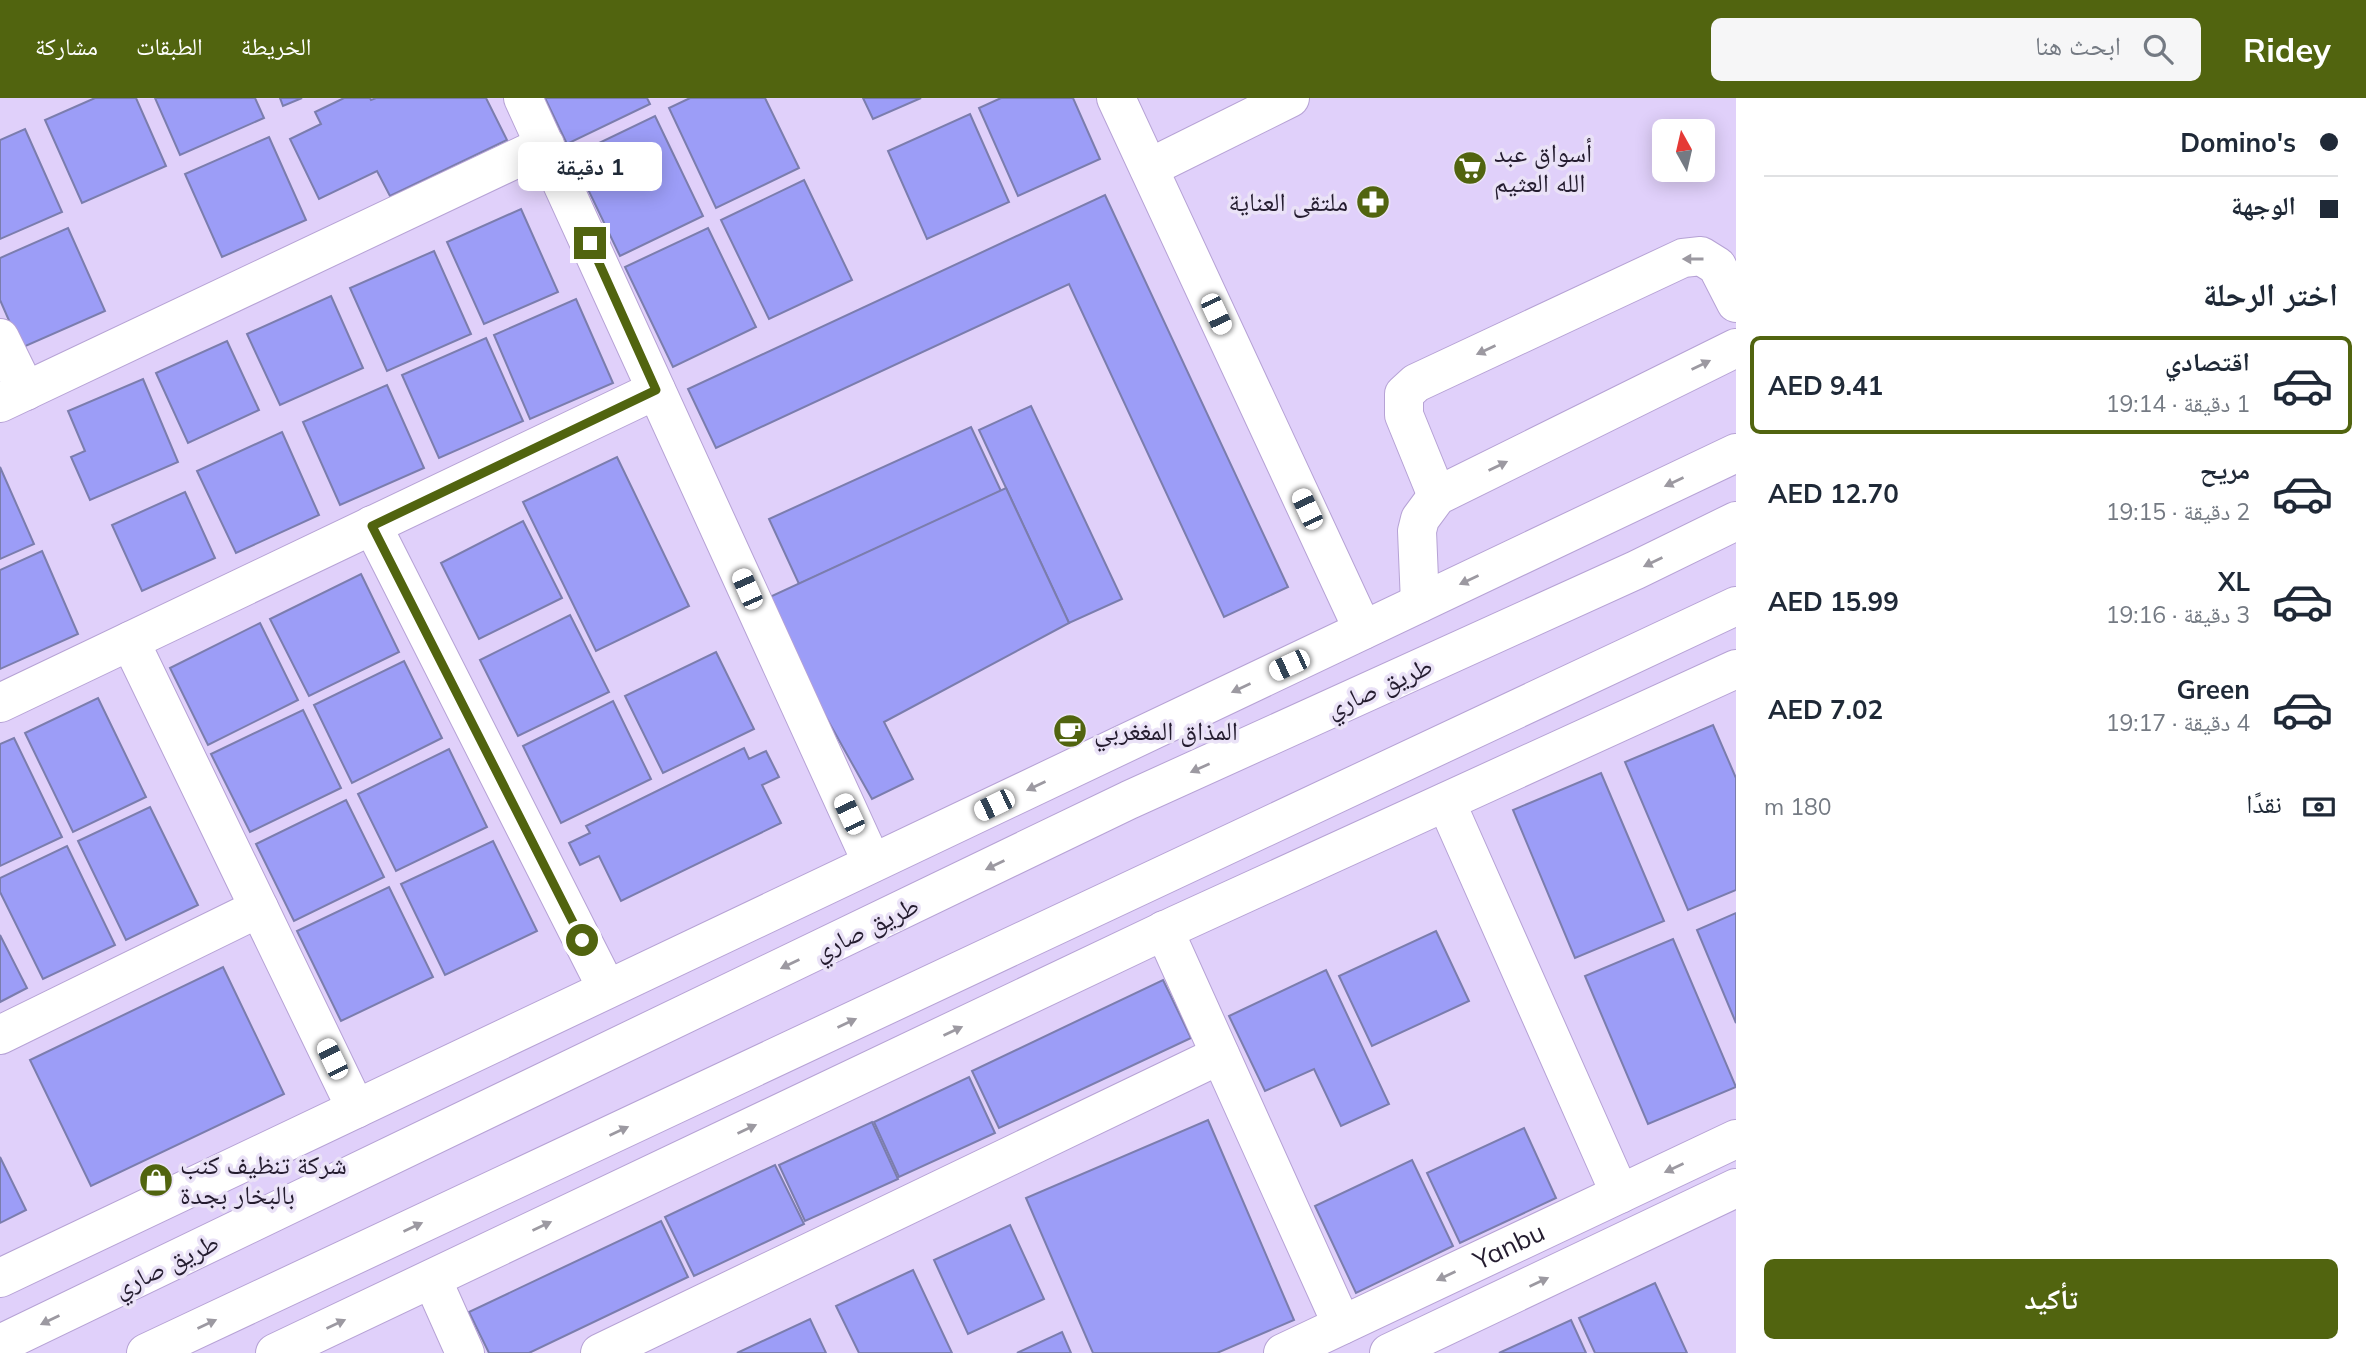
<!DOCTYPE html>
<html lang="ar">
<meta charset="utf-8">
<style>
:root{--surface:#fff;--page:#f6f6f7;--text:#1f2937;--muted:#747a83;--line:#e0e1e3;--accent:#51640f}
body{margin:0;font-family:Mulish,"Noto Naskh Arabic",sans-serif;background:var(--page);color:var(--text);direction:rtl;height:100vh;display:flex;flex-direction:column;font-size:26px;white-space:nowrap}
*{box-sizing:border-box;margin:0}
p{font-size:23px;color:var(--muted)}
.icon{flex:none;width:38px;height:38px;fill:none;stroke:currentColor;stroke-width:2;stroke-linecap:round;stroke-linejoin:round}
.map{position:relative;flex:1;overflow:hidden;direction:ltr}
.panel{display:flex;flex-direction:column;background:var(--surface);width:630px}
.panel>*{flex:none}
.banner{display:grid;align-content:center;height:154px;padding:0 28px;background:var(--surface)}
.needle{width:46px;rotate:352deg}
.fabs{position:absolute;left:1652px;top:21px;display:grid;gap:14px}
.fabs a{display:grid;place-items:center;width:63px;height:63px;border-radius:10px;background:var(--surface);box-shadow:0 4px 18px #0003;font-size:35px}
.end{position:absolute;width:32px;height:32px;margin:-16px;border:9px solid #51640f;background:#fff;box-shadow:0 0 0 4px #fff}
.from{border-radius:50%}
.bubble{position:absolute;height:49px;border-radius:10px;background:var(--surface);box-shadow:0 4px 18px #0003;font-size:23px;font-weight:700;line-height:49px;text-align:center;direction:rtl}
.car{position:absolute;width:21px;height:42px;margin:-21px -10px;border-radius:9px;box-shadow:0 0 5px 2px #0007;background:linear-gradient(#fff 24%,#345 0 40%,#fff 0 76%,#345 0 86%,#fff 0)}
.banner b{display:flex;align-items:center;gap:24px;height:66px;font-size:26px}
.banner b+b{border-top:2px solid var(--line)}
.banner i{width:18px;height:18px;background:var(--text)}
ul{padding:0;list-style:none}
li{display:flex;align-items:center;gap:21px;height:98px;margin:0 14px 10px;padding:0 14px;border:4px solid transparent;border-radius:10px}
li div{flex:1}
li b{display:block;font-size:26px}
li em{font-style:normal;font-weight:700}
li.selected{border-color:var(--accent)}
li>.icon{width:63px;height:63px;stroke-width:1.5}
h2{padding:0 28px;font-size:32px;line-height:84px}
.pay{display:flex;align-items:center;gap:18px;height:77px;padding:0 28px;font-size:26px}
.pay p{margin-inline-start:auto}
.cta{display:flex;gap:14px;margin-top:auto;padding:14px 28px}
.cta a{flex:1;height:80px;border-radius:10px;background:var(--accent);color:#fff;font-size:28px;font-weight:700;line-height:80px;text-align:center}
header{display:flex;align-items:center;gap:42px;box-sizing:border-box;height:98px;padding:0 35px;background:var(--accent);color:#fff}
header strong{font-size:33px}
nav{display:flex;gap:38px;margin-inline-start:auto;font-size:24px}
.search{width:490px;height:63px;background:var(--page);display:flex;align-items:center;gap:18px;box-sizing:border-box;padding:0 24px;border-radius:10px;color:var(--muted);font-size:26px}
main{display:flex;flex:1;min-height:0}
.map>svg:first-child{display:block}
.building{fill:#9c9df7;stroke:#7b7dad;stroke-width:2}
.lines{fill:none;stroke-linecap:round;stroke-linejoin:round}
.minor-casing{stroke:#b6a2d5;stroke-width:40}
.major-casing{stroke:#b6a2d5;stroke-width:40}
.minor{stroke:#fff;stroke-width:38}
.major{stroke:#fff;stroke-width:38}
.oneway{fill:#9c99a1}
.route{stroke:#51640f;stroke-width:9}
.labels{text-anchor:middle;stroke-width:7;stroke-linejoin:round;paint-order:stroke}
.poi-label{font-size:26px;fill:#241c2f;stroke:#eae2f7;text-anchor:start}
.street-label{font-size:26px;fill:#241c2f;stroke:#eae2f7}
</style>
<header>
<strong>Ridey</strong>
<div class="search"><svg class="icon" aria-label="search" viewBox="0 0 24 24"><circle cx="10" cy="10" r="6"/><path d="M15 15l6 6"/></svg>ابحث هنا</div>
<nav><a>الخريطة</a><a>الطبقات</a><a>مشاركة</a></nav>
</header>
<main>
<section class="panel">
<div class="banner">
<b><i class="from"></i>Domino's</b>
<b><i></i>الوجهة</b>
</div>
<h2>اختر الرحلة</h2>
<ul>
<li class="selected"><svg class="icon" aria-label="car" viewBox="0 0 24 24"><path d="M5 17H2v-5l4-1 3-4h7l3 4 3 1v5h-3M9 17h6M6 11h13"/><circle cx="7" cy="17" r="2"/><circle cx="17" cy="17" r="2"/></svg><div><b>اقتصادي</b><p>1 دقيقة · 19:14</p></div><em>AED 9.41</em></li>
<li><svg class="icon" aria-label="car" viewBox="0 0 24 24"><path d="M5 17H2v-5l4-1 3-4h7l3 4 3 1v5h-3M9 17h6M6 11h13"/><circle cx="7" cy="17" r="2"/><circle cx="17" cy="17" r="2"/></svg><div><b>مريح</b><p>2 دقيقة · 19:15</p></div><em>AED 12.70</em></li>
<li><svg class="icon" aria-label="car" viewBox="0 0 24 24"><path d="M5 17H2v-5l4-1 3-4h7l3 4 3 1v5h-3M9 17h6M6 11h13"/><circle cx="7" cy="17" r="2"/><circle cx="17" cy="17" r="2"/></svg><div><b>XL</b><p>3 دقيقة · 19:16</p></div><em>AED 15.99</em></li>
<li><svg class="icon" aria-label="car" viewBox="0 0 24 24"><path d="M5 17H2v-5l4-1 3-4h7l3 4 3 1v5h-3M9 17h6M6 11h13"/><circle cx="7" cy="17" r="2"/><circle cx="17" cy="17" r="2"/></svg><div><b>Green</b><p>4 دقيقة · 19:17</p></div><em>AED 7.02</em></li>
</ul>
<div class="pay"><svg class="icon" aria-label="cash" viewBox="0 0 24 24"><path d="M3 7h18v10H3z"/><circle cx="12" cy="12" r="2"/></svg>نقدًا<p>180 m</p></div>
<div class="cta"><a>تأكيد</a></div>
</section>
<div class="map">
<svg width="1736" height="1255" viewBox="0 0 1736 1255">
<rect width="100%" height="100%" fill="#e0d0fa"/>
<g class="building">
<polygon points="95,0 136,0 166,68 82,105 45,22"/>
<polygon points="155,0 255,0 264,20 180,57"/>
<polygon points="280,0 302,0 283,8"/>
<polygon points="344,0 370,0 371,2 376,0 486,0 507,42 390,98 377,73 319,101 290,41 321,26 315,14"/>
<polygon points="545,0 647,0 650,6 567,46"/>
<polygon points="690,0 765,0 799,70 716,110 669,10"/>
<polygon points="863,0 921,0 873,21"/>
<polygon points="1001,0 1073,0 1100,61 1018,98 979,10"/>
<polygon points="970,16 1009,104 927,141 888,53"/>
<polygon points="655,18 703,118 620,158 572,58"/>
<polygon points="25,31 62,114 0,141 0,42"/>
<polygon points="269,39 306,122 222,159 185,76"/>
<polygon points="804,82 852,182 769,221 721,122"/>
<polygon points="1105,97 1288,489 1224,519 1069,186 716,350 688,291"/>
<polygon points="521,111 558,194 484,226 447,144"/>
<polygon points="68,130 105,213 21,250 0,202 0,160"/>
<polygon points="708,130 756,229 673,269 625,169"/>
<polygon points="434,153 471,236 387,273 350,190"/>
<polygon points="331,198 363,270 280,307 247,236"/>
<polygon points="576,201 613,285 530,321 494,237"/>
<polygon points="486,240 523,323 439,360 402,277"/>
<polygon points="227,243 259,312 188,345 156,275"/>
<polygon points="143,281 178,364 90,402 71,359 85,353 68,313"/>
<polygon points="387,287 424,370 340,407 303,324"/>
<polygon points="1031,308 1122,501 1069,525 979,332"/>
<polygon points="971,329 1001,393 799,486 769,421"/>
<polygon points="282,334 319,417 236,455 197,373"/>
<polygon points="617,359 689,508 596,553 523,404"/>
<polygon points="0,369 34,446 0,461"/>
<polygon points="1006,390 1069,525 884,624 913,681 872,701 761,503"/>
<polygon points="185,394 215,460 142,493 112,427"/>
<polygon points="523,423 562,500 479,541 441,465"/>
<polygon points="42,453 78,536 0,571 0,472"/>
<polygon points="361,476 399,554 309,598 270,521"/>
<polygon points="570,517 609,594 518,638 480,562"/>
<polygon points="260,525 298,602 208,647 170,570"/>
<polygon points="716,554 754,631 663,675 625,598"/>
<polygon points="404,563 442,640 352,685 314,607"/>
<polygon points="98,600 146,699 73,734 25,635"/>
<polygon points="613,603 651,681 561,725 523,648"/>
<polygon points="303,612 341,690 250,734 211,656"/>
<polygon points="1713,627 1736,680 1736,792 1688,812 1625,664"/>
<polygon points="14,640 62,739 0,768 0,646"/>
<polygon points="744,650 749,661 766,653 779,679 762,687 781,725 621,803 599,758 580,767 569,745 590,735 586,728"/>
<polygon points="449,651 487,729 396,773 358,696"/>
<polygon points="1601,675 1664,823 1575,860 1513,712"/>
<polygon points="346,702 384,779 294,823 256,746"/>
<polygon points="150,709 198,807 126,842 78,743"/>
<polygon points="493,743 537,833 445,877 401,786"/>
<polygon points="67,748 115,847 43,881 0,794 0,780"/>
<polygon points="389,789 433,879 341,923 297,833"/>
<polygon points="1736,815 1736,925 1697,832"/>
<polygon points="1436,833 1469,903 1372,948 1339,878"/>
<polygon points="0,837 27,890 0,904"/>
<polygon points="1673,841 1736,989 1648,1026 1585,878"/>
<polygon points="223,869 284,996 91,1088 30,962"/>
<polygon points="1326,872 1389,1006 1341,1028 1314,971 1265,993 1229,918"/>
<polygon points="1163,882 1191,940 999,1030 972,973"/>
<polygon points="969,979 995,1035 899,1079 874,1024"/>
<polygon points="1208,1022 1294,1222 1217,1255 1093,1255 1026,1100"/>
<polygon points="872,1024 898,1081 805,1123 779,1067"/>
<polygon points="1524,1030 1556,1100 1460,1145 1427,1075"/>
<polygon points="0,1059 26,1112 0,1125"/>
<polygon points="1412,1062 1453,1148 1356,1195 1315,1108"/>
<polygon points="775,1067 804,1126 694,1178 665,1119"/>
<polygon points="661,1123 688,1179 529,1255 489,1255 469,1214"/>
<polygon points="1010,1127 1044,1201 968,1236 934,1162"/>
<polygon points="913,1172 952,1255 859,1255 836,1208"/>
<polygon points="1655,1185 1687,1255 1595,1255 1579,1220"/>
<polygon points="810,1221 826,1255 737,1255"/>
<polygon points="1571,1222 1586,1255 1499,1255"/>
<polygon points="1062,1234 1071,1255 1017,1255"/>
</g>
<g class="lines">
<g class="minor-casing">
<g id="minor">
<polyline points="523,0 872,765"/>
<polyline points="1116,0 1363,532"/>
<polyline points="1149,70 1290,0"/>
<polyline points="0,240 26,293"/>
<polyline points="0,305 545,47"/>
<polyline points="1437,398 1404,317 1404,296 1416,285 1683,160 1701,158 1717,168 1736,205"/>
<polyline points="372,427 607,891"/>
<polyline points="1420,505 1417,433 1420,421 1437,398 1736,250"/>
<polyline points="130,543 356,1011"/>
<polyline points="0,605 656,292"/>
<polyline points="1446,704 1620,1096"/>
<polyline points="1164,832 1342,1227"/>
<polyline points="0,937 259,810"/>
<polyline points="432,1181 465,1255"/>
<polyline points="600,1255 1220,957"/>
<path id="s1" d="M1283 1255 1736 1041"/>
<polyline points="1389,1255 1736,1090"/>
</g>
</g>
<g class="major-casing">
<g id="major">
<polyline points="0,1180 1736,355"/>
<polyline points="0,1246 1129,702 1636,472 1736,423"/>
<polyline points="146,1255 1736,508"/>
<polyline points="275,1255 1176,827 1736,571"/>
</g>
</g>
<use href="#minor" class="minor"/>
<use href="#major" class="major"/>
</g>
<defs><path id="oneway-solid" d="M-6-.8H1V-3.2L6.5 0L1 3.2V.8H-6Z" transform="scale(1.75)"/></defs>
<g class="oneway">
<use href="#oneway-solid" transform="translate(1693 161) rotate(180)"/>
<use href="#oneway-solid" transform="translate(1486 252) rotate(155)"/>
<use href="#oneway-solid" transform="translate(1701 267) rotate(-26)"/>
<use href="#oneway-solid" transform="translate(1498 368) rotate(-26)"/>
<use href="#oneway-solid" transform="translate(1674 384) rotate(155)"/>
<use href="#oneway-solid" transform="translate(1653 464) rotate(154)"/>
<use href="#oneway-solid" transform="translate(1469 482) rotate(155)"/>
<use href="#oneway-solid" transform="translate(1241 590) rotate(155)"/>
<use href="#oneway-solid" transform="translate(1200 670) rotate(156)"/>
<use href="#oneway-solid" transform="translate(1036 688) rotate(155)"/>
<use href="#oneway-solid" transform="translate(995 767) rotate(154)"/>
<use href="#oneway-solid" transform="translate(790 866) rotate(154)"/>
<use href="#oneway-solid" transform="translate(847 925) rotate(-25)"/>
<use href="#oneway-solid" transform="translate(953 933) rotate(-25)"/>
<use href="#oneway-solid" transform="translate(747 1031) rotate(-25)"/>
<use href="#oneway-solid" transform="translate(619 1033) rotate(-25)"/>
<use href="#oneway-solid" transform="translate(1674 1070) rotate(155)"/>
<use href="#oneway-solid" transform="translate(542 1128) rotate(-25)"/>
<use href="#oneway-solid" transform="translate(413 1129) rotate(-25)"/>
<use href="#oneway-solid" transform="translate(1446 1178) rotate(155)"/>
<use href="#oneway-solid" transform="translate(1539 1184) rotate(-25)"/>
<use href="#oneway-solid" transform="translate(50 1222) rotate(154)"/>
<use href="#oneway-solid" transform="translate(207 1226) rotate(-25)"/>
<use href="#oneway-solid" transform="translate(336 1226) rotate(-25)"/>
</g>
<g class="lines">
<polyline class="route" points="582,842 372,428 656,292 590,145"/>
</g>
<defs>
<g id="supermarket-disc" transform="scale(1.75)"><circle r="9.5" fill="#51640f" stroke="#eae2f7"/><path d="M-6-5.5h2.5l.6 2H6L4.5 2H-2.5L-4.4-4H-6ZM-1.5 3.2a1.3 1.3 0 1 0 .1 0ZM3 3.2a1.3 1.3 0 1 0 .1 0Z" fill="#fff"/></g>
<g id="pharmacy-disc" transform="scale(1.75)"><circle r="9.5" fill="#51640f" stroke="#eae2f7"/><path d="M-2-6h4v4h4v4h-4v4h-4v-4h-4v-4h4Z" fill="#fff"/></g>
<g id="cafe-disc" transform="scale(1.75)"><circle r="9.5" fill="#51640f" stroke="#eae2f7"/><path d="M-5.5-4.5H6V0H3Q3 3.5 0 3.5H-2.5Q-5.5 3.5-5.5 0ZM3-3.2v2h1.7v-2ZM-6 4.5H4V6H-6Z" fill="#fff"/></g>
<g id="shop-disc" transform="scale(1.75)"><circle r="9.5" fill="#51640f" stroke="#eae2f7"/><path d="M-5-2.5h2.3a2.7 3.5 0 0 1 5.4 0H5L5.5 6h-11ZM-1.5-2.5h3a1.5 2.3 0 0 0-3 0Z" fill="#fff"/></g>
</defs>
<g fill-rule="evenodd">
<use href="#supermarket-disc" x="1470" y="70"/>
<use href="#pharmacy-disc" x="1373" y="104"/>
<use href="#cafe-disc" x="1070" y="633"/>
<use href="#shop-disc" x="156" y="1082"/>
</g>
<g class="labels">
<g class="poi-label">
<text x="1494" y="64">أسواق عبد<tspan x="1494" dy="30">الله العثيم</tspan></text>
<text x="1348" y="113" text-anchor="end">ملتقى العناية</text>
<text x="1094" y="642">المذاق المغغربي</text>
<text x="180" y="1076">شركة تنظيف كنب<tspan x="180" dy="30">بالبخار بجدة</tspan></text>
</g>
<g class="street-label">
<text transform="translate(1379 589) rotate(-24)" y="9">طريق صاري</text>
<text transform="translate(866 830) rotate(-26)" y="9">طريق صاري</text>
<text dy="9" stroke="none"><textPath href="#s1" startOffset="250">Yanbu</textPath></text>
<text transform="translate(166 1167) rotate(-26)" y="9">طريق صاري</text>
</g>
</g>
</svg>
<div class="fabs">
<a><svg class="needle" viewBox="-14 -14 28 28"><path d="M0-13l5 13h-10z" fill="#e53935"/><path d="M0 13l5-13h-10z" fill="#747a83"/></svg></a>
</div>
<i class="end from" style="left:582px;top:842px"></i>
<i class="end" style="left:590px;top:145px"></i>
<div class="bubble" style="left:518px;top:44px;width:144px">1 دقيقة</div>
<i class="car" style="left:1216px;top:216px;rotate:155deg"></i>
<i class="car" style="left:1307px;top:411px;rotate:335deg"></i>
<i class="car" style="left:747px;top:491px;rotate:336deg"></i>
<i class="car" style="left:1289px;top:567px;rotate:245deg"></i>
<i class="car" style="left:994px;top:707px;rotate:244deg"></i>
<i class="car" style="left:849px;top:716px;rotate:335deg"></i>
<i class="car" style="left:332px;top:961px;rotate:334deg"></i>
</div>
</main>
